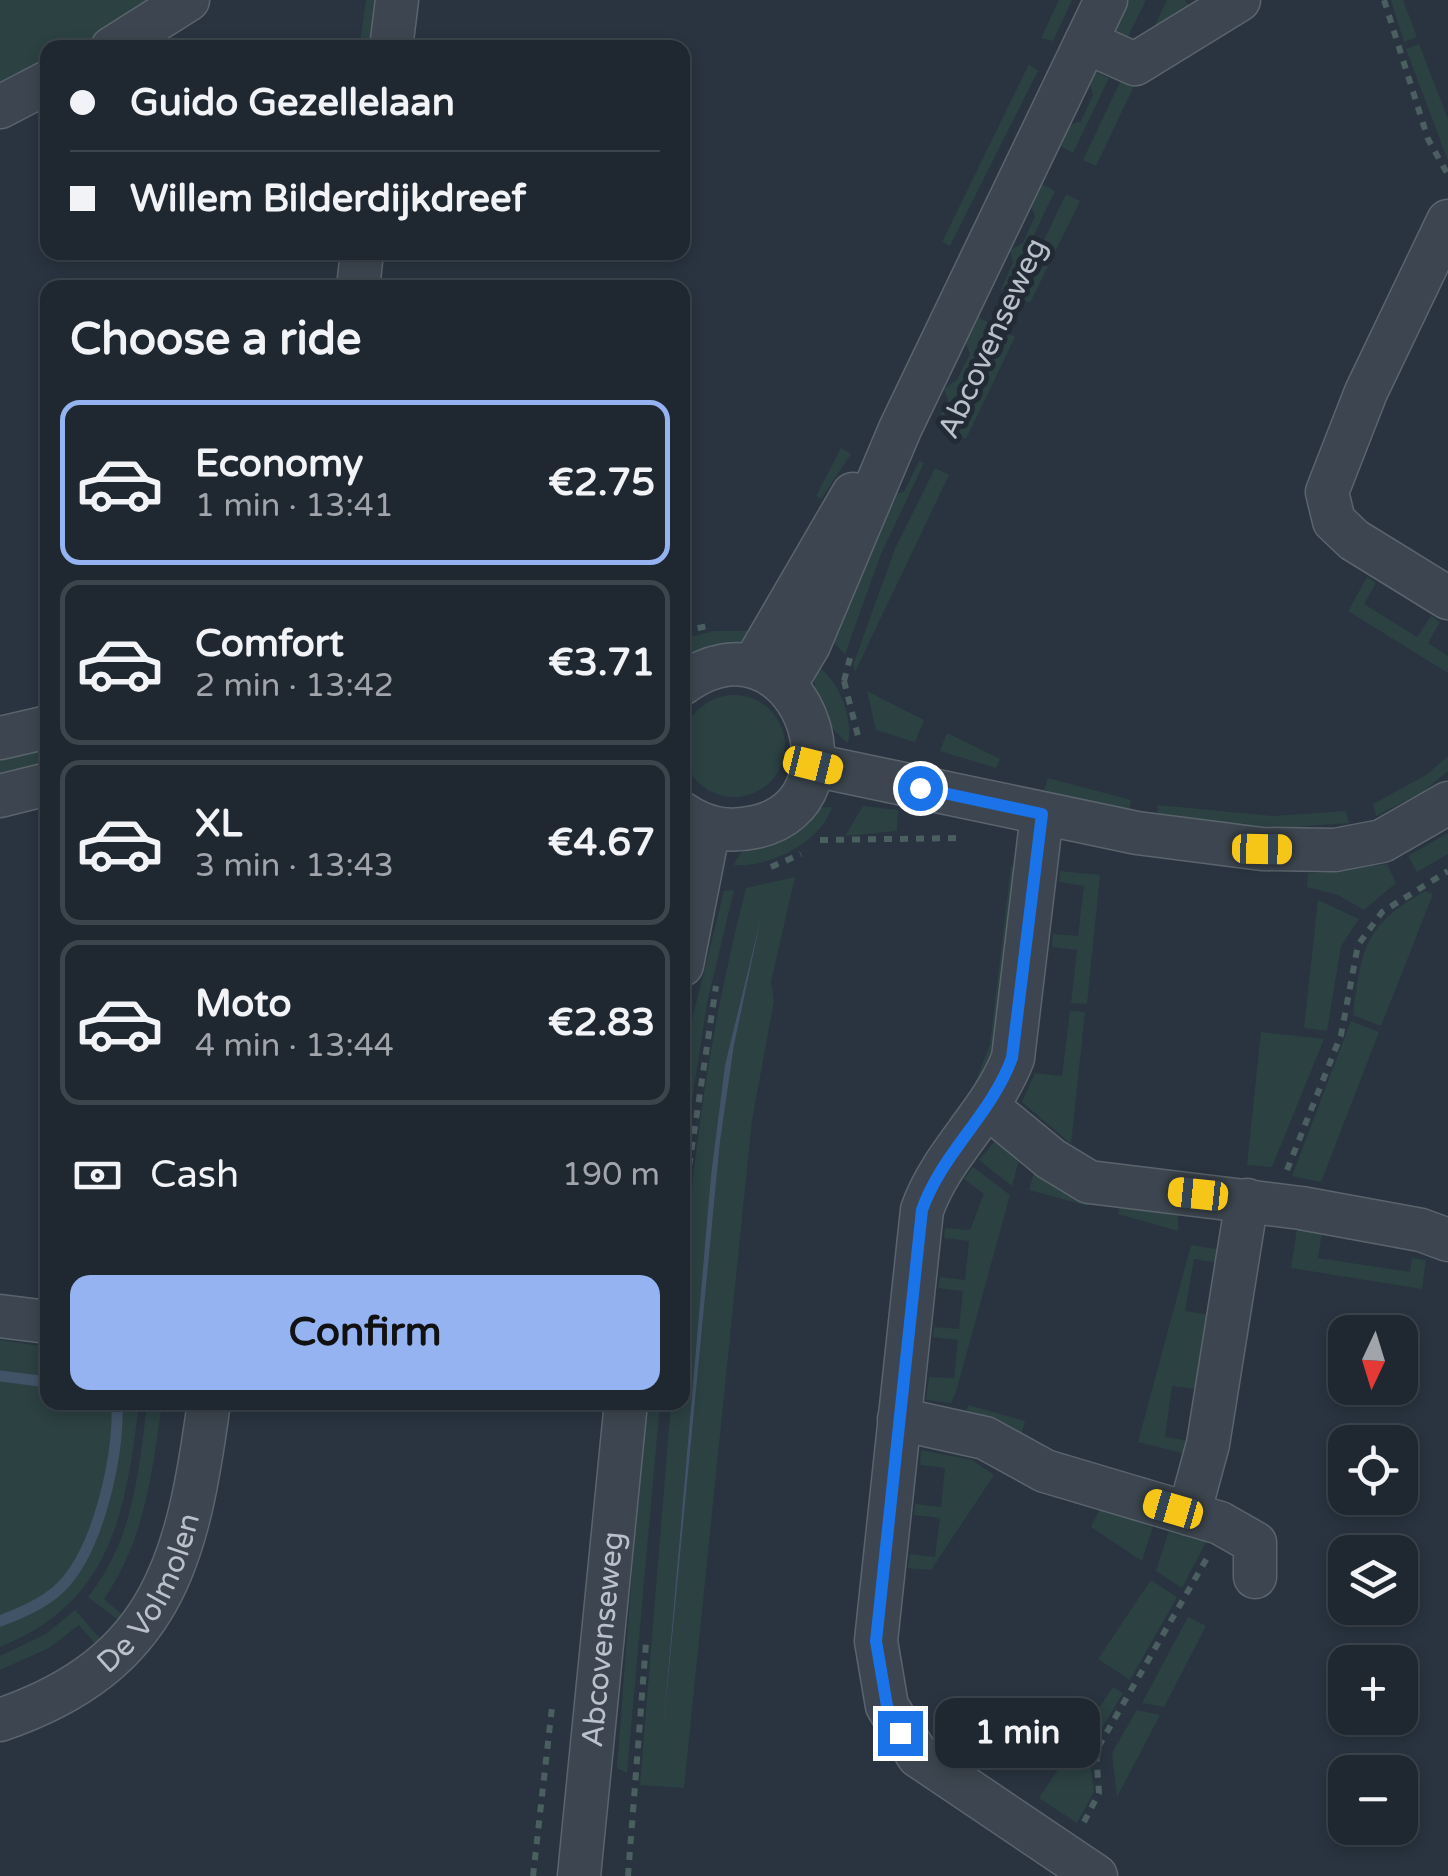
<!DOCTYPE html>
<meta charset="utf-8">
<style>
:root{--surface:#1f2730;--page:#2c333c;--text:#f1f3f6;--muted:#a1a5ab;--line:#3c444c;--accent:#95b2f1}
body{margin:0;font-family:"Varela Round",sans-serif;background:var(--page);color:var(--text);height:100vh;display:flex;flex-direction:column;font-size:38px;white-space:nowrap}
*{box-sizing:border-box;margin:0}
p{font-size:32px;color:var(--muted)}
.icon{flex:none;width:55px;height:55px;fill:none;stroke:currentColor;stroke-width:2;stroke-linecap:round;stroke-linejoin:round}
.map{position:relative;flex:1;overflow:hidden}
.side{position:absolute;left:40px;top:280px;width:650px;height:1130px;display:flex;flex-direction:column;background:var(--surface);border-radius:20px;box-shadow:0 5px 15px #0003,0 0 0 2px var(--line)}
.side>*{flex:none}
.banner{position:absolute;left:40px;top:40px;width:650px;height:220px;border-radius:20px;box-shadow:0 5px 15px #0003,0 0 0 2px var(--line);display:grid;align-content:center;height:220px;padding:0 30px;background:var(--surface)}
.needle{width:65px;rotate:184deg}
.controls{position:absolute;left:1328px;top:1315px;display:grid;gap:20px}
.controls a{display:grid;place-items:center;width:90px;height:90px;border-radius:20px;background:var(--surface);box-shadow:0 5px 15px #0003,0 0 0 2px var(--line);font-size:50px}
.end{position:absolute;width:45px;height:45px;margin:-22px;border:12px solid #1a73e8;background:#fff;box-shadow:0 0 0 5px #fff}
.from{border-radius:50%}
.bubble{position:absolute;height:70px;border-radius:20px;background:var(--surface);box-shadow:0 5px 15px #0003,0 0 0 2px var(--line);font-size:32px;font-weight:800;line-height:70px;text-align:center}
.car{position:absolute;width:30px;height:60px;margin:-30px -15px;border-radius:12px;box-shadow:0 0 8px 2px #0007;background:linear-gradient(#f5c518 24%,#345 0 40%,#f5c518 0 76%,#345 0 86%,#f5c518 0)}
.banner b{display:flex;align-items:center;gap:35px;height:95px;font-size:38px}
.banner b+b{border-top:2px solid var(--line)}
.banner i{width:25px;height:25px;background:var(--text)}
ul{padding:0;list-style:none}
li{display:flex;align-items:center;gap:30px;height:165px;margin:0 20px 15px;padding:0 10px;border:5px solid var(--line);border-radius:20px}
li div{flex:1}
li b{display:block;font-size:38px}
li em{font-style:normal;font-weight:800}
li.current{border-color:var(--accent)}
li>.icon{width:90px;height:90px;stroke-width:1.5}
h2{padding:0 30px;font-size:45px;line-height:120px}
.pay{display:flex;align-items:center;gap:25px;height:110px;padding:0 30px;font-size:38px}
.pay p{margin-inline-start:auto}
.cta{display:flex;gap:20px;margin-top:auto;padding:20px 30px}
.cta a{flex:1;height:115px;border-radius:20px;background:var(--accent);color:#111;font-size:40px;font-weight:800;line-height:115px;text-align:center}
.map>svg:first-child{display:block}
.green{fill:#2c4142;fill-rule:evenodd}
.water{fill:#415367}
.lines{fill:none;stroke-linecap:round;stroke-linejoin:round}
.stream{stroke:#415367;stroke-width:11}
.minor-casing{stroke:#5b646d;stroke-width:45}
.path{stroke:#4b5e60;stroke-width:6;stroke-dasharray:8 8;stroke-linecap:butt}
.minor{stroke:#3d4650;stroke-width:42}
.route{stroke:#1a73e8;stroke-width:12}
.labels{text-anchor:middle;stroke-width:10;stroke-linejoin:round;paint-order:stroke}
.street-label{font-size:30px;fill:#bac1ca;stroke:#222b35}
</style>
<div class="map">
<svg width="1448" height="1876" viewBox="0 0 1448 1876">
<rect width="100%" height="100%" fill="#293440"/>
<g class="green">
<polygon points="0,0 165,0 84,47 48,48 47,68 0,92"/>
<polygon points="366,0 386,0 379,47 359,48"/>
<polygon points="1059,0 1072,0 1053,41 1041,38"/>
<polygon points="1129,0 1146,0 1126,41 1112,35"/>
<polygon points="1167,0 1185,0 1192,11 1149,38"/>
<polygon points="1391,0 1403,0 1417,37 1404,42"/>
<polygon points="1419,44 1448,119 1448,161 1406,49"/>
<polygon points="1029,64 1038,71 950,246 942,242"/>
<polygon points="1095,71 1109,78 1073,153 1060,146 1070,125 1081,121 1093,95 1090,84"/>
<polygon points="1122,78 1136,82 1096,166 1083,160"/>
<polygon points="1042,184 1055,191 1007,291 1001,289 1013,263 1010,250 1023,243 1035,216 1031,207"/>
<polygon points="1066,194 1080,201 1030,303 1017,297"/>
<polygon points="978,317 991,324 941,428 936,425 948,400 944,389 957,380 970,354 966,344"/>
<polygon points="1001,330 1015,337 966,439 952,433"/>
<polygon points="841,448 851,454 821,499 816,496"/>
<polygon points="919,461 924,463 881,554 845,654 824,633 894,494 904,492"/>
<polygon points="935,468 949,475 855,672 853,665 895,549"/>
<polygon points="1367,577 1376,583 1364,604 1417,637 1431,616 1440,622 1428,643 1448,656 1448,673 1348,611"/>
<polygon points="714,631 754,631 750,642 683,669 683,639"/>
<path d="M814 665C838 675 854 720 848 743 822 723 813 698 814 665Z"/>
<polygon points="867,691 924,720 915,742 876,730"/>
<circle cx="734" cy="746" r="51"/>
<polygon points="947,733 1000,759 996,768 940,751"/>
<polygon points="47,736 47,776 0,787 0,745"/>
<polygon points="1448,756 1448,771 1424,791 1376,816 1373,804 1426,775"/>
<polygon points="1048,778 1131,800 1129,812 1044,791"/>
<polygon points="1158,805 1272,816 1346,811 1349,823 1270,829 1157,816"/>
<polygon points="863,806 898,810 897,831 845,836"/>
<path d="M832 807C821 842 769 868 734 865 744 838 803 806 832 807Z"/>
<polygon points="1448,833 1448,854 1417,872 1408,856"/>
<polygon points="1387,864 1396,883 1364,910 1338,895 1307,887 1308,874"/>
<polygon points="1011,866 1021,867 1000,1047 957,1124 949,1118 973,1088 990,1044"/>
<polygon points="1060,871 1100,875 1087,1004 1071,1003 1077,950 1052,947 1053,934 1078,936 1084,886 1059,882"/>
<path d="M795 877 771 982 774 1001 752 1120 684 1788 640 1785 671 1403 682 1402C682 1221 701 1065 746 888ZM762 913 734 1045 720 1142 662 1744 711 1175 725 1065Z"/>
<polygon points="734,890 707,1003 683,1159 682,1060 724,891"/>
<path d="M1425 891 1433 894 1381 1026 1353 1015C1362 949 1363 926 1425 891Z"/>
<polygon points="1318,900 1359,919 1341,946 1327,1031 1304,1028"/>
<polygon points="1070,1011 1085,1012 1071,1144 1022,1102 1035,1073 1062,1076"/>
<polygon points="1351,1021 1379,1032 1321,1182 1292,1176"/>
<polygon points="1261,1032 1324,1039 1272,1167 1247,1165"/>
<polygon points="999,1136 1021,1153 1012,1186 979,1160"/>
<polygon points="1036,1165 1085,1195 1088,1206 1029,1190"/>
<polygon points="973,1167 1010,1195 956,1392 951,1403 926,1400 929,1377 954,1378 958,1340 933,1337 934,1327 959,1329 963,1291 938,1288 940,1277 965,1280 969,1241 944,1238 945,1228 970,1230 984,1194 964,1179"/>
<polygon points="1122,1200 1178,1207 1178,1231 1118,1214"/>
<polygon points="1298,1222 1323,1226 1318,1258 1410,1272 1412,1258 1426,1260 1422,1289 1291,1268"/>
<polygon points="1191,1245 1228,1251 1226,1264 1194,1259 1185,1311 1217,1316 1205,1390 1172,1386 1165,1437 1196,1442 1194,1456 1138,1442"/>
<path d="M0 1340 47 1347 48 1402 139 1403C126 1510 113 1602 0 1647Z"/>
<path d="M147 1403H162C152 1474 145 1539 104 1599L126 1618 122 1623 88 1597C133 1541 139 1472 147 1403Z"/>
<polygon points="645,1403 660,1403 627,1773 617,1768"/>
<polygon points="968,1405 1025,1421 1020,1439 964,1418"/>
<polygon points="921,1450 972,1460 994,1475 931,1570 908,1568 910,1554 935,1557 940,1518 914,1515 915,1504 941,1507 945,1468 920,1465"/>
<polygon points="1102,1504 1155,1520 1142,1561 1091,1527"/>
<polygon points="1171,1524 1209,1536 1182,1588 1156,1571"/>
<polygon points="1151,1580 1177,1597 1130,1680 1098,1659"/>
<polygon points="75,1610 103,1642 98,1647 79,1625 49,1648 0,1670 0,1656 46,1634"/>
<polygon points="1188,1617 1206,1626 1164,1707 1142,1703"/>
<polygon points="1113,1687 1123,1693 1088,1751 1094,1792 1077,1823 1039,1798"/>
<polygon points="1137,1710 1160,1715 1117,1797 1112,1753"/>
</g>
<polygon class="water" points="762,913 734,1045 720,1142 662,1743 711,1175 725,1065"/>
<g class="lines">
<g class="stream">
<polyline points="0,1376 48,1382"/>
<path d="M0 1621C21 1613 45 1603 61 1587 99 1549 119 1455 117 1402"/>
</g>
<g class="minor-casing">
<g id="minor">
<polyline points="1086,42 1135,64 1239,0"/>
<polyline points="112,48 188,0"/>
<polyline points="391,48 397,0"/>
<polyline points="0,107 48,82"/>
<polyline points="1448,221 1366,392 1327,492 1334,521 1354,540 1448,598"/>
<polyline points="358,288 362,252"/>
<polyline points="753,666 853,494"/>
<path d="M682 684C796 602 871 802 755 827 728 833 705 829 682 813"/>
<polyline points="785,685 809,645 900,429 1106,0"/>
<polyline points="0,738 48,727"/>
<polyline points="813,765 1137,833 1262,849 1335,850 1382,841 1448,803"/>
<polyline points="0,796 48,784"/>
<path d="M1042 814 1013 1058C991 1115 942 1153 922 1210L876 1641 887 1706 918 1756 1096 1876"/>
<polyline points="682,965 709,828"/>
<polyline points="989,1108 1051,1159 1089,1182 1301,1208 1421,1230 1448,1240"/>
<polyline points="0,1316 48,1322"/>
<polyline points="899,1419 985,1438 1045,1471 1220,1523 1255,1543 1255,1577"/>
<polyline points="1189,1514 1208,1444 1247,1200"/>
<path id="s1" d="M0 1720C164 1664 188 1558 209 1402"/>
<path id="s2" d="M579 1876 626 1402"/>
</g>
</g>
<g class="path">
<polyline points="1384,0 1428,139 1448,175"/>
<polyline points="682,632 711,625"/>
<polyline points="844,681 850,658"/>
<polyline points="844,681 858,736"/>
<polyline points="820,840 963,838"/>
<polyline points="771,867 801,854"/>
<polyline points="1287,1170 1341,1035 1358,945 1382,912 1448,871"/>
<polyline points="682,1213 716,986"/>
<polyline points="1084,1822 1099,1793 1096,1751 1207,1558"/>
<polyline points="533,1876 552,1707"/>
<polyline points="628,1876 646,1643"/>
</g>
<use href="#minor" class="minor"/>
</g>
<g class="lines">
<path class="route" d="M900 1733 887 1706 876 1641 922 1210C942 1153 991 1115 1012 1058L1042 814 920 788"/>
</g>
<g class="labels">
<g class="street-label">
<text transform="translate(992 338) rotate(-65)" y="10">Abcovenseweg</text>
<text dy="10" stroke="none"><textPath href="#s1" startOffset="205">De Volmolen</textPath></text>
<text dy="10" stroke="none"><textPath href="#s2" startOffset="238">Abcovenseweg</textPath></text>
</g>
</g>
</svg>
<div class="controls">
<a><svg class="needle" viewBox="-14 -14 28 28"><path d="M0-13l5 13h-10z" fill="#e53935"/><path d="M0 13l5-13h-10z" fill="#a1a5ab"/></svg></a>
<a><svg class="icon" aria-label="locate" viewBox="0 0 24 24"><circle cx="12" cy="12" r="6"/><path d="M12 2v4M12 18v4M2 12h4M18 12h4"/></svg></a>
<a><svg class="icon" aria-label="layers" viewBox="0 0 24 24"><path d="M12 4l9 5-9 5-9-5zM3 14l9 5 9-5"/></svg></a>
<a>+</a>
<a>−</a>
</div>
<i class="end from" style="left:920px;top:788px"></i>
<i class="end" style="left:900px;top:1733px"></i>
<div class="bubble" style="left:935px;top:1698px;width:165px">1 min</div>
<i class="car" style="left:813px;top:765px;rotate:104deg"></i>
<i class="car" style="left:1262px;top:849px;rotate:91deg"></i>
<i class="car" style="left:1198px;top:1194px;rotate:276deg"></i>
<i class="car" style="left:1173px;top:1509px;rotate:286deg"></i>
<div class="banner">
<b><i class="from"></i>Guido Gezellelaan</b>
<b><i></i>Willem Bilderdijkdreef</b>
</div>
<section class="side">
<h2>Choose a ride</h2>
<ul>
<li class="current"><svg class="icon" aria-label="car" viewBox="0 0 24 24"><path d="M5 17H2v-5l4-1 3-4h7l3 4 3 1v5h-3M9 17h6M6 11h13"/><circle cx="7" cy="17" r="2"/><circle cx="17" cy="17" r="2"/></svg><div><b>Economy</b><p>1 min · 13:41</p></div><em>€2.75</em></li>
<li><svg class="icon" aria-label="car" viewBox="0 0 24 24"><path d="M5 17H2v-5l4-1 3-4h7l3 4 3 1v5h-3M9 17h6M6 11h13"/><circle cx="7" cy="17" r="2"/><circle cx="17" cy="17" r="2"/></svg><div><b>Comfort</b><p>2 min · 13:42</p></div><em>€3.71</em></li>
<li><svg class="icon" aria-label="car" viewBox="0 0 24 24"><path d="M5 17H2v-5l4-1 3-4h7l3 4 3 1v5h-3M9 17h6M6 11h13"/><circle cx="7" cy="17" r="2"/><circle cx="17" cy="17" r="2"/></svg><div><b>XL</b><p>3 min · 13:43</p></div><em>€4.67</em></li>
<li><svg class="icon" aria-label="car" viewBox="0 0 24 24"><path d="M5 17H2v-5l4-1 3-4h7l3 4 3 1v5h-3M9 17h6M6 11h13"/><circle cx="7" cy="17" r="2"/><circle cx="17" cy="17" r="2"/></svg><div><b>Moto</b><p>4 min · 13:44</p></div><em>€2.83</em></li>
</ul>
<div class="pay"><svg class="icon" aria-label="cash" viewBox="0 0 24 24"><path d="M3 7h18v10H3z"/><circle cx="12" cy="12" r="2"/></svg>Cash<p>190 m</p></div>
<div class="cta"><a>Confirm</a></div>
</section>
</div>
